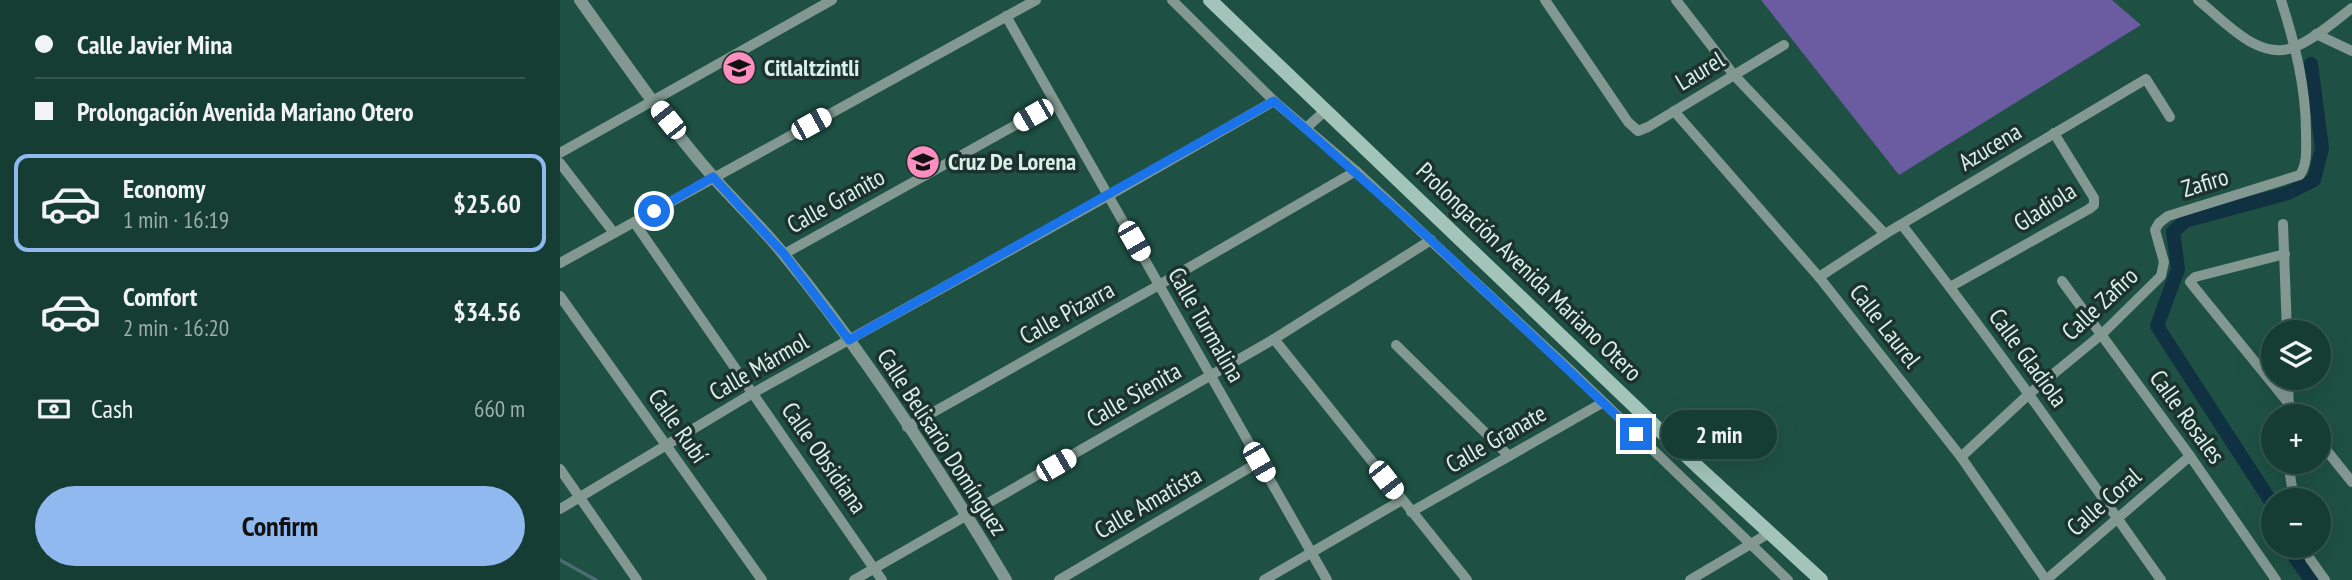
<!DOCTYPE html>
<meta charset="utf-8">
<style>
:root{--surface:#163d33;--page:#23483f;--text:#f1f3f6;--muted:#9eaeac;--line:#35564e;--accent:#90b9f0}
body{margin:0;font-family:"PT Sans Narrow",sans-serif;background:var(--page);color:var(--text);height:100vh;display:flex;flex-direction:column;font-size:26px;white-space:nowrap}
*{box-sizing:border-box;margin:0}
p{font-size:23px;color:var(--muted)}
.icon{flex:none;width:38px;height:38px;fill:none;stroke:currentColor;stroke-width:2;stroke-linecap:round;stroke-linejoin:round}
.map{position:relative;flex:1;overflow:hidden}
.drawer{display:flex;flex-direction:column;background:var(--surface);width:560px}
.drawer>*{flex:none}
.guide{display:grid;align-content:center;height:154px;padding:0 35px;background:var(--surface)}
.controls{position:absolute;left:1701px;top:320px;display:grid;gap:14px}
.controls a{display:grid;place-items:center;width:70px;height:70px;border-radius:50%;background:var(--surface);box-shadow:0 7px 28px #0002,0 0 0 2px var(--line);font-size:35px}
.end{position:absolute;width:32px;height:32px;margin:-16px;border:9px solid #1a73e8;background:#fff;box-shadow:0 0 0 4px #fff}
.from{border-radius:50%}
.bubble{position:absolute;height:49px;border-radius:24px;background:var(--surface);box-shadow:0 7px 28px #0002,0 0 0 2px var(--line);font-size:23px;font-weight:700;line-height:49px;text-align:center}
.car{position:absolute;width:21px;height:42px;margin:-21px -10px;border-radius:9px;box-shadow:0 0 5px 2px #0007;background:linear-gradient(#fff 24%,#345 0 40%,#fff 0 76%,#345 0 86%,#fff 0)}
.guide b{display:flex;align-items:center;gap:24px;height:66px;font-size:26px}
.guide b+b{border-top:2px solid var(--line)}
.guide i{width:18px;height:18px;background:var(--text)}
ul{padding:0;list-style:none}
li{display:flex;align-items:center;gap:21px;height:98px;margin:0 14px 10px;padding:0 21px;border:4px solid transparent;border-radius:14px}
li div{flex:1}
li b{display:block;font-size:26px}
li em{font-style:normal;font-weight:700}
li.current{border-color:var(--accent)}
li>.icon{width:63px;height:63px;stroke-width:1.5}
.pay{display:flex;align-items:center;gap:18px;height:77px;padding:0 35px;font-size:26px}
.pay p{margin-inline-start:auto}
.button{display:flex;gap:14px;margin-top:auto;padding:14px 35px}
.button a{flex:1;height:80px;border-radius:42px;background:var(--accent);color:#111;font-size:28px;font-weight:700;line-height:80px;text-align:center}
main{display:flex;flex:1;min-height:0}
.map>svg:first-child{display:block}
.green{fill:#6b5ba1}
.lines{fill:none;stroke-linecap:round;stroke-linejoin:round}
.stream{stroke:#4c6b73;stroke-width:3.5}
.canal{stroke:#103141;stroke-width:14}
.minor{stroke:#829890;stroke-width:10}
.tertiary{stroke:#829890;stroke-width:12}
.secondary{stroke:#a2c4b9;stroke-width:14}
.route{stroke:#1a73e8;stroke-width:9}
.labels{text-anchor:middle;stroke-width:7;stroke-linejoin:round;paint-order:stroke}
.poi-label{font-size:24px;font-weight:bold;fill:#d8f2e9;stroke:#1d322c;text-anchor:start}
.street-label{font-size:24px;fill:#d8f2e9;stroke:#1d322c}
</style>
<main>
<section class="drawer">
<div class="guide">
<b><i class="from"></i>Calle Javier Mina</b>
<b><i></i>Prolongación Avenida Mariano Otero</b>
</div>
<ul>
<li class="current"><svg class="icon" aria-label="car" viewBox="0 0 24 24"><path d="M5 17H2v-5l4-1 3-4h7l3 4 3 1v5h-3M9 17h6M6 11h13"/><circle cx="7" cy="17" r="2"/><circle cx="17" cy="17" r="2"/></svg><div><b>Economy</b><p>1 min · 16:19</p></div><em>$25.60</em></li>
<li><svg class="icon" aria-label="car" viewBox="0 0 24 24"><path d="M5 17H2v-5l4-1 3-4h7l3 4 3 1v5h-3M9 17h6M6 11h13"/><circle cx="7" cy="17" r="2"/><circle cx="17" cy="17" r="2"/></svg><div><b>Comfort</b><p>2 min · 16:20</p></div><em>$34.56</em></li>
</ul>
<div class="pay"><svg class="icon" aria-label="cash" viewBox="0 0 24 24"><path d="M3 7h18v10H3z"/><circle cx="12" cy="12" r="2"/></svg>Cash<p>660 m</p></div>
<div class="button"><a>Confirm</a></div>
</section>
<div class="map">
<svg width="1792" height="580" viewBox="0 0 1792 580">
<rect width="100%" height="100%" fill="#1e5144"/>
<polygon class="green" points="1201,0 1552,0 1581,25 1339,175"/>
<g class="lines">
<polyline class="stream" points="0,560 36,580"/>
<g class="canal">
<polyline points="1713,505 1597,326 1618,269 1613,232 1625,221 1728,193 1754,180 1762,148 1751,64"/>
<polyline points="1731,546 1734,556 1751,580"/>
</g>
<g class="minor">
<polyline points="612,0 714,101 796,171 1011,371 1228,580"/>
<polyline points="985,0 1068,122 1078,131 1088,127 1224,45"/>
<polyline points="1116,0 1174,75 1325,234"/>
<path d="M1638 0C1665 21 1700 64 1737 46 1757 37 1775 21 1792 8"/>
<polyline points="446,16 767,580"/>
<polyline points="1756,34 1792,51"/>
<polyline points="1114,111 1259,277 1401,457 1486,580 1630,456"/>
<polyline points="746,128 766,110"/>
<polyline points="0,153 272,0"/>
<polyline points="0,163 54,233"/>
<polyline points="74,222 322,580"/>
<polyline points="1723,224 1727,332"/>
<path d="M1342 225C1432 340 1516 460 1601 580"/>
<polyline points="224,254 495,103"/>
<polyline points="1725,254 1635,277 1630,282 1739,416"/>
<polyline points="0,263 476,0"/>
<polyline points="1259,277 1325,234 1586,79 1610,117"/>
<polyline points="1502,281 1630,456 1716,580"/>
<polyline points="1390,287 1529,209 1534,205 1534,198 1494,133"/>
<polyline points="0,296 202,580"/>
<polyline points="714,339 907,580"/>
<polyline points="836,345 949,456"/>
<polyline points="1728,378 1729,416"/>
<polyline points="347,427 599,285 796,171"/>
<polyline points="1759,441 1792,482"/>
<path d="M1401 457 1469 394 1542 334 1601 276 1604 262 1595 230 1599 223 1608 216 1740 175C1748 162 1746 148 1746 133 1746 87 1735 44 1721 0"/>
<polyline points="1728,462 1734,500"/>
<polyline points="0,469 77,580"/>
<polyline points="0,509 193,393 548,196 714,101"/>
<polyline points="851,512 1042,403"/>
<polyline points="1744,546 1750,559 1765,580"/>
<polyline points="294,580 714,339 871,240"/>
<polyline points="499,580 699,462"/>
<polyline points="704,580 842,500"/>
<polyline points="1130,580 1211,532"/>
</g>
<path class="tertiary" d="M20 0C63 60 105 122 154 178 177 204 203 228 225 256 306 355 380 470 446 580"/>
<polyline class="secondary" points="650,0 1138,467 1261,580"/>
</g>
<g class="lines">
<polyline class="route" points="94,211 153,177 224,254 289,340 714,101 871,240 1076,434"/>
</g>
<defs>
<g id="school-disc" transform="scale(1.75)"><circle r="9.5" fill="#fd8ebf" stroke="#1d322c"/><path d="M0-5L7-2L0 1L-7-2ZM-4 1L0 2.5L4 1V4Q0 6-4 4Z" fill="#111"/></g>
</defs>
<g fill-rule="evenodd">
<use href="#school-disc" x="179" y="68"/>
<use href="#school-disc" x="363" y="162"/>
</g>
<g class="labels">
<g class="poi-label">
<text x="204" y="76">Citlaltzintli</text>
<text x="388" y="170">Cruz De Lorena</text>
</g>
<g class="street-label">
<text transform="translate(1140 71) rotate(-31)" y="8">Laurel</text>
<text transform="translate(1430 147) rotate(-31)" y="8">Azucena</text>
<text transform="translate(1645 183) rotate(-17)" y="8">Zafiro</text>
<text transform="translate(276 201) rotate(-29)" y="8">Calle Granito</text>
<text transform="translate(1485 207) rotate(-33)" y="8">Gladiola</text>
<text transform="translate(969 272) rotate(44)" y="8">Prolongación Avenida Mariano Otero</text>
<text transform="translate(1540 304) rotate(-43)" y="8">Calle Zafiro</text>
<text transform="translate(507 313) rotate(-29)" y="8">Calle Pizarra</text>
<text transform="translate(646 325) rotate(60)" y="8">Calle Turmalina</text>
<text transform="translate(1325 326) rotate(52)" y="8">Calle Laurel</text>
<text transform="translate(1468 358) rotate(54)" y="8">Calle Gladiola</text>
<text transform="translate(199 367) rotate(-30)" y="8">Calle Mármol</text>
<text transform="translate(574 395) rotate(-30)" y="8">Calle Sienita</text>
<text transform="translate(1627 417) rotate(54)" y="8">Calle Rosales</text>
<text transform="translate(118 426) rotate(55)" y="8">Calle Rubí</text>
<text transform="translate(936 439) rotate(-30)" y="8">Calle Granate</text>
<text transform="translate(382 442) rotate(57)" y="8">Calle Belisario Domínguez</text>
<text transform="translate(264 458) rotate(55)" y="8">Calle Obsidiana</text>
<text transform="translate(1544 502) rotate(-41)" y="8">Calle Coral</text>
<text transform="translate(588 503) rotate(-30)" y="8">Calle Amatista</text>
</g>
</g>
</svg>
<div class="controls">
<a><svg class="icon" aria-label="layers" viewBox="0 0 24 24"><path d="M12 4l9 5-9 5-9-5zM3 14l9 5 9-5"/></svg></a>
<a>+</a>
<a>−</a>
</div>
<i class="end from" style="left:94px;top:211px"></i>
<i class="end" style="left:1076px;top:434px"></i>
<div class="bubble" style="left:1101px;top:410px;width:116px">2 min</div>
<i class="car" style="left:473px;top:115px;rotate:240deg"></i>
<i class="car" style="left:108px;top:120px;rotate:321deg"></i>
<i class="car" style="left:251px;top:124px;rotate:61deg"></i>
<i class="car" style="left:574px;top:241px;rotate:150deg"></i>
<i class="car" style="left:699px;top:462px;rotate:150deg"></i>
<i class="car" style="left:496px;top:465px;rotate:60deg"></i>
<i class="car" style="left:826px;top:480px;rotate:142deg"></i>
</div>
</main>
